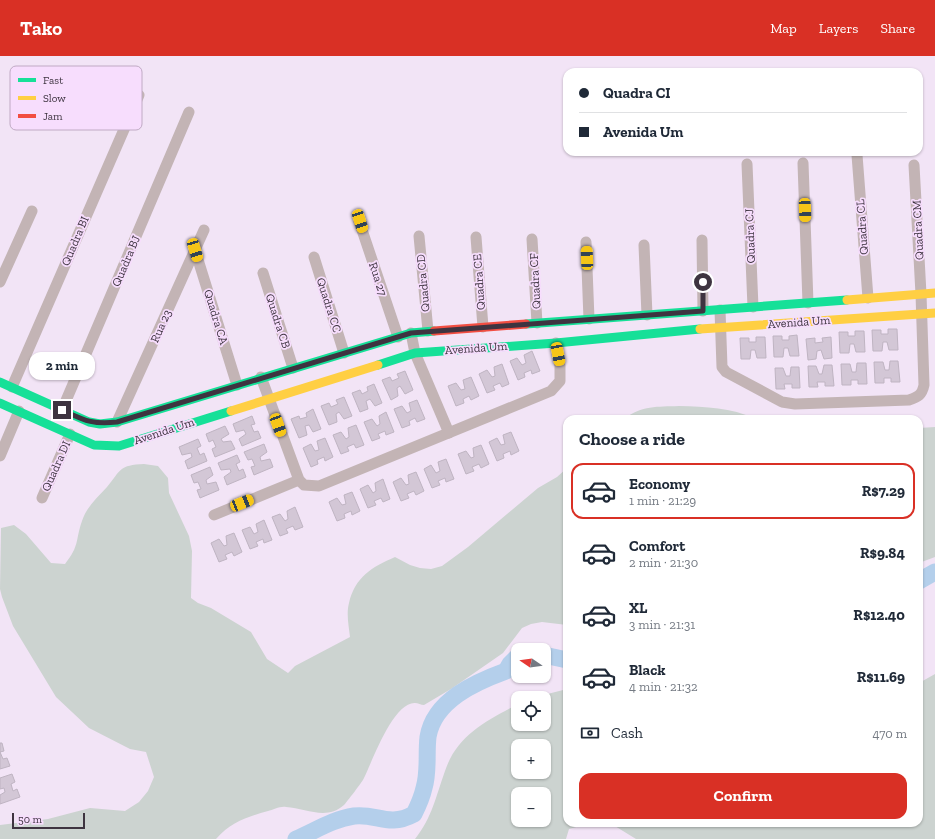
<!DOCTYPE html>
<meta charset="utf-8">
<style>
:root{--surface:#fff;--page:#f6f6f7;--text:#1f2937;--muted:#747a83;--line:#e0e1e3;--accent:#d93025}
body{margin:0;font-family:"Zilla Slab",serif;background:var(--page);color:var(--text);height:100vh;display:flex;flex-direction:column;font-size:15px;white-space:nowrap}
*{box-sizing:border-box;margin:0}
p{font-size:13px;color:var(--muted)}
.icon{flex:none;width:22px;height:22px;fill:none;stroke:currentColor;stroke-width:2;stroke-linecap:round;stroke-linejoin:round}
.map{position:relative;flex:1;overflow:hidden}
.sheet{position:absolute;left:563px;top:359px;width:360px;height:412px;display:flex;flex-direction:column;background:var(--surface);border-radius:12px;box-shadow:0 1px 3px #0004}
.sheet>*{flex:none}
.top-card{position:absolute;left:563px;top:12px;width:360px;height:88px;border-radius:12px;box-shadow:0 1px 3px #0004;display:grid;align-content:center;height:88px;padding:0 16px;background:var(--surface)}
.needle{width:26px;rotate:283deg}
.controls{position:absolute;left:511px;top:587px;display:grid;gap:8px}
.controls a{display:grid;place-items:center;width:40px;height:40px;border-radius:8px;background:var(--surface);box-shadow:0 1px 3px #0004;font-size:20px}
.scale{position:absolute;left:12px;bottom:10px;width:73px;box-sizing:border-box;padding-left:4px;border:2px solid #3e3440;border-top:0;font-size:11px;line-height:14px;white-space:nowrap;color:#3e3440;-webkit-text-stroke:3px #f7ddfd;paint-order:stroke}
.end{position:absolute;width:18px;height:18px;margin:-9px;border:5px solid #3e3440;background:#fff;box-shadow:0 0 0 2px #fff}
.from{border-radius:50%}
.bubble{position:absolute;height:28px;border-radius:12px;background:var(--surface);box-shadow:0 1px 3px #0004;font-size:13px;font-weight:700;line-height:28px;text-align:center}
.car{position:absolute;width:12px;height:24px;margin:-12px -6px;border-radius:5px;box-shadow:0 0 3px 1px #0007;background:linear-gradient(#f5c518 24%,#345 0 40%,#f5c518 0 76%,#345 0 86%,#f5c518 0)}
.top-card b{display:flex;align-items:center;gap:14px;height:38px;font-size:15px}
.top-card b+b{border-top:1px solid var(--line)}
.top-card i{width:10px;height:10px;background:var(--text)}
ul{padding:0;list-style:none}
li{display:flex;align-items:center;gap:12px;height:56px;margin:0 8px 6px;padding:0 8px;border:2px solid transparent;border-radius:12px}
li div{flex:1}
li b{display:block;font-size:15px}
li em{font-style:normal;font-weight:700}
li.active{border-color:var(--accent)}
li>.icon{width:36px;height:36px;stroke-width:1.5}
h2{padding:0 16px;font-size:18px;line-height:48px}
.pay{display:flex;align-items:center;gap:10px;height:44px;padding:0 16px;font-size:15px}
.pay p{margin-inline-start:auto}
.action{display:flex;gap:8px;margin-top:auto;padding:8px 16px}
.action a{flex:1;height:46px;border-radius:12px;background:var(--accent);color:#fff;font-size:16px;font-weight:700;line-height:46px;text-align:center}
header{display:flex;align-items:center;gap:24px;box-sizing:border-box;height:56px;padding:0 20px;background:var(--accent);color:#fff}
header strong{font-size:19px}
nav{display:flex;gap:22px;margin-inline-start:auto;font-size:14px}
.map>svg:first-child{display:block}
.green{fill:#ccd3d0;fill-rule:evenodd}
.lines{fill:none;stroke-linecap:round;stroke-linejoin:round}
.river{stroke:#b4cfeb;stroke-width:17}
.building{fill:#d3c7d6;stroke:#bfb4c2}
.street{stroke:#c3b4b5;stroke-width:11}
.fast{stroke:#16e098;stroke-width:9}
.slow{stroke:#ffcf43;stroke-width:9}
.jam{stroke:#f24e42;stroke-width:9}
.route{stroke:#3e3440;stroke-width:5}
.labels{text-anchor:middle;stroke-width:3.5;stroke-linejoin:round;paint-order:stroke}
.street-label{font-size:12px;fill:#3e3440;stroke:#f7ddfd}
.key{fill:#f7ddfd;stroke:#c0aac4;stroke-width:1}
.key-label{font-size:11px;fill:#3e3440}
</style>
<header>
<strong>Tako</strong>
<nav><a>Map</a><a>Layers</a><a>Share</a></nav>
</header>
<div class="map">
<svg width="935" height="783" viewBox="0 0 935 783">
<rect width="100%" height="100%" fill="#f2e4f6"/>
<g class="green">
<path d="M679 350C706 351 731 351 755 363H624C642 349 657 351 679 350Z"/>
<polygon points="935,371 935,501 919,507 919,372"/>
<path d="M144 408 158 410 168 422 169 437 189 480 192 495 191 542 198 547 211 552 251 576 267 603 288 617 295 610 350 581C349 571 346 558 349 547 355 521 372 511 395 501L410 509 420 512 431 513 442 510 468 491 538 432 557 421 567 412V569L542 566 531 568 522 572 503 597 451 633 424 649C421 649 418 647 415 647 393 646 372 706 364 722 363 725 346 747 344 749 326 765 306 752 286 751 280 750 273 754 268 755 247 761 231 766 216 783H0V769L48 763 90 752 125 755 139 746 148 735 154 721 146 696 130 693 89 672 56 641 13 570 2 541 0 533 1 472 14 469 26 478 51 507 65 508C80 489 75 485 82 465 87 450 97 442 107 431 121 414 119 409 144 408Z"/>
<polygon points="935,618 935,783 636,783 610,767 919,767 919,627"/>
<path d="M567 633V767H591L569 773 566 783H415C432 762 436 740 445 715 457 679 486 665 518 648V668H544V642H532ZM518 690H544V716H518ZM518 738H544V764H518Z"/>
</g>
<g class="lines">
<g class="river">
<polyline points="919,525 935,516"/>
<polyline points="544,599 567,604"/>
<path d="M296 783C315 775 333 763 354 760 377 757 388 772 414 758 418 750 422 741 424 732 429 716 426 698 428 681 434 644 476 626 506 615L510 608 518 600"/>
</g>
</g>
<g class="building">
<polygon points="888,273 897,273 898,294 889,294 887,286 883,286 882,295 873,295 872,274 881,274 881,278 888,278"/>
<polygon points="855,275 864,275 865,296 856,296 854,288 850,288 849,297 840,297 839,276 848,276 848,280 855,280"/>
<polygon points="797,279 799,300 790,300 788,292 784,292 783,301 774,301 773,280 782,280 782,284 789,284 789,280"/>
<polygon points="756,281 765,281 766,302 757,302 755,294 751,294 750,303 741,303 740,282 749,282 749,286 756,286"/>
<polygon points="831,281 832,302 824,303 821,294 817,295 816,303 808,304 806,283 815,282 815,287 823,286 822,282"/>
<polygon points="532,295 540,315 532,318 531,314 524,317 525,321 518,324 510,305 517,302 522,309 526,307 524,299"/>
<polygon points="890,305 898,305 900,326 891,326 891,322 884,322 884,327 875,327 874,306 883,306 885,314 889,314"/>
<polygon points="857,307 866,307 867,328 858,328 858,324 851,324 851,329 842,329 841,308 850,308 852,316 856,316"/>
<polygon points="502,308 509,328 502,331 500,327 493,330 495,334 487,337 479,318 487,314 492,321 495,320 494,311"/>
<polygon points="824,309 832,309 834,330 825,330 825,326 817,326 818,331 809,331 808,310 816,310 819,318 822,318"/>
<polygon points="791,311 799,311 800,332 792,332 792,328 784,328 785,333 776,333 775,312 783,312 786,320 790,320"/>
<polygon points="405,315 413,334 405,338 400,330 397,332 398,340 391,344 382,324 390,321 392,325 399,322 397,318"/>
<polygon points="471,321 479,340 471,344 469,340 463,343 464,347 456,350 448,330 456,327 461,334 465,333 463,324"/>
<polygon points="374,328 382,347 375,350 370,343 366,345 368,353 360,356 352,337 360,334 362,338 368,335 367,331"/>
<polygon points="344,341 352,360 344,363 339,356 336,358 337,366 329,369 321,350 329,347 331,351 338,348 336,344"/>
<polygon points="417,344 425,363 417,366 415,362 409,365 410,369 402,372 394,353 402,350 407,357 411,355 409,347"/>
<polygon points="313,353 321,373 313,376 309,369 305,370 307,379 299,382 291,363 299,360 300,363 307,361 306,357"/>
<polygon points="386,356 394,376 386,379 385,375 378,378 380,382 372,385 364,366 372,363 377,370 380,368 379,360"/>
<polygon points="252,360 255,368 251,369 254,376 258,375 261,382 242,390 239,383 246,378 244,374 236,376 233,368"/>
<polygon points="356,369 364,389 356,392 354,388 347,391 349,395 341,398 333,379 341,376 346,383 349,381 348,372"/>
<polygon points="225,370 229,378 221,383 223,386 231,385 235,393 215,401 212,393 216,391 213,384 209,386 206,378"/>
<polygon points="511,376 519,395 511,399 510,395 503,398 504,402 497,405 489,386 497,382 501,389 505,388 503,379"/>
<polygon points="325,382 333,401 325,405 324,401 317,404 318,408 311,411 303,392 311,388 315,395 319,394 317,385"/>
<polygon points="198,383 201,390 197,392 200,399 204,397 207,405 188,413 185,405 192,401 191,397 182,399 179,391"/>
<polygon points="264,388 267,396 260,401 261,405 270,403 273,411 254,419 251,411 255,410 252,403 248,404 244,396"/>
<polygon points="481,389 489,408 481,412 479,408 472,411 474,415 466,418 458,398 466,395 471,402 474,401 473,392"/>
<polygon points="237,399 240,406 236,408 239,415 243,413 246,421 227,429 224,421 231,416 230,413 221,414 218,407"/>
<polygon points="446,403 454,423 446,426 445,422 438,425 440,429 432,432 424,413 431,409 436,417 440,415 438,406"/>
<polygon points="210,411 213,419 206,424 207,428 216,426 219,434 200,442 197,434 201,433 198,426 194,427 191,419"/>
<polygon points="416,416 424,435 416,439 414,435 407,438 409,442 401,445 393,426 401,422 406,429 409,428 408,419"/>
<polygon points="383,423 390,443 383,446 381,442 374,445 376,449 368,452 360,433 368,429 373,437 376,435 375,427"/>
<polygon points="352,436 360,455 352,459 351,455 344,458 345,462 337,465 329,446 337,442 342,449 346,448 344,439"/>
<polygon points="295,451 303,471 295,474 293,470 286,473 288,477 280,480 272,461 280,458 285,465 288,463 287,455"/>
<polygon points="264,464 272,484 264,487 263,483 256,486 258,490 250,493 242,474 250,471 254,478 258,476 256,468"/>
<polygon points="234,477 242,496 234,500 232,496 225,499 227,503 219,506 211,487 219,483 224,490 227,489 226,480"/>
<polygon points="0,687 2,687 4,695 0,696 3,703 7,702 10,710 0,713"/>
<polygon points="12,718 15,726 11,728 13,735 17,733 20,741 0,748 0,739 5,736 4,732 0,733 0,722"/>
</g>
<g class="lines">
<g class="street">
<polyline points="857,99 868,242"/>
<polyline points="803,107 808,247"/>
<polyline points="747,108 753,251"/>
<polyline points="359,165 398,281"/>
<polyline points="419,180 428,275"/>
<polyline points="476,181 483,271"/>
<polyline points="532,183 537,267"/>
<polyline points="702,184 703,255"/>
<polyline points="586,186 589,263"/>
<polyline points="644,189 647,259"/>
<polyline points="195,194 237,329"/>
<polyline points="314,201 344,297"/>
<polyline points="263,217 293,312"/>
<polyline points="0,226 32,155"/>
<path d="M720 254 722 311 726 316 782 346 795 348 909 344C918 341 922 339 924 329L921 238 914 109"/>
<polyline points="411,277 415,297 449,377"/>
<polyline points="261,321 299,424 304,429 319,430 551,335 560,325 560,310 556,287"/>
<polyline points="12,331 139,39"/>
<polyline points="62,354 189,56"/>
<polyline points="117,366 204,174"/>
<polyline points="0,400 19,355"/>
<polyline points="42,442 70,378"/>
<polyline points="214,459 299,424"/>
</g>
<g class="fast">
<polyline points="526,268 847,244"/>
<polyline points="378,309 415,297 556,287 700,273"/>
<polyline points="0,326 89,366 100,368 117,366 411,277 434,275"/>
<polyline points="0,347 94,389 119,390 231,355"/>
</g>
<g class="slow">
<polyline points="847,244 935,237"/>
<polyline points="700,273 935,257"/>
<polyline points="231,355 378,309"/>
</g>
<polyline class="jam" points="434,275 526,268"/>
</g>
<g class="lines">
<path class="route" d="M62 354C84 364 92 369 117 366L411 277 703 255V226"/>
</g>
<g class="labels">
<g class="street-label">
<text transform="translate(862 171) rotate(-94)" y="4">Quadra CL</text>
<text transform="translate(918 174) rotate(-93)" y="4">Quadra CM</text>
<text transform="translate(750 180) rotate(-92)" y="4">Quadra CJ</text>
<text transform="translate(75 185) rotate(-67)" y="4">Quadra BI</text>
<text transform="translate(126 205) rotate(-67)" y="4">Quadra BJ</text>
<text transform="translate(378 223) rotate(72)" y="4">Rua 27</text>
<text transform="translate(535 225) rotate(-93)" y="4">Quadra CF</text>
<text transform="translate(479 226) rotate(-94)" y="4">Quadra CE</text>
<text transform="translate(423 227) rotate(-95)" y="4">Quadra CD</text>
<text transform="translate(329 249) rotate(72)" y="4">Quadra CC</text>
<text transform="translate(216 261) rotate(73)" y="4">Quadra CA</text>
<text transform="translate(278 265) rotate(72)" y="4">Quadra CB</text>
<text transform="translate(799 266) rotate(-4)" y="4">Avenida Um</text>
<text transform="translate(161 270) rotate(-66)" y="4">Rua 23</text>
<text transform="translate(476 292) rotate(-4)" y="4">Avenida Um</text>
<text transform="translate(164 375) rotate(-18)" y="4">Avenida Um</text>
<text transform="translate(56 410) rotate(-66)" y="4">Quadra DI</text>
</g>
</g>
<rect x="10" y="10" width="132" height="64" rx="6" class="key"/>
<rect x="18" y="22" width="18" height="4" fill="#16e098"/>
<rect x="18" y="40" width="18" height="4" fill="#ffcf43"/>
<rect x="18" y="58" width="18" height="4" fill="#f24e42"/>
<g class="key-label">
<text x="43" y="28">Fast</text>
<text x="43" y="46">Slow</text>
<text x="43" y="64">Jam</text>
</g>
</svg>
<div class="controls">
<a><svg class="needle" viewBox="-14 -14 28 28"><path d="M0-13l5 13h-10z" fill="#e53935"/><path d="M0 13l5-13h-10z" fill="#747a83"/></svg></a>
<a><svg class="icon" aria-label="locate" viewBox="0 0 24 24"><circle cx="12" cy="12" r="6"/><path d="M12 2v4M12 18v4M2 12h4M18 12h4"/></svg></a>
<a>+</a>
<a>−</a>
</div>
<div class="scale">50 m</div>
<i class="end from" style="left:703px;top:226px"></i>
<i class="end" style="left:62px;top:354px"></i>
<div class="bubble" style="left:29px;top:296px;width:66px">2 min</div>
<i class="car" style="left:805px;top:154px;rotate:178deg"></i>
<i class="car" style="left:360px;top:165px;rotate:162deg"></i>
<i class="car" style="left:195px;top:194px;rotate:163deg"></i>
<i class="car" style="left:587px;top:202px;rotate:358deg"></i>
<i class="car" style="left:558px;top:298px;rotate:169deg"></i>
<i class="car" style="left:278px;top:369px;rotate:160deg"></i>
<i class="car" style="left:242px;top:447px;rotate:68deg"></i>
<div class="top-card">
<b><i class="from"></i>Quadra CI</b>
<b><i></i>Avenida Um</b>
</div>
<section class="sheet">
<h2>Choose a ride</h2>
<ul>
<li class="active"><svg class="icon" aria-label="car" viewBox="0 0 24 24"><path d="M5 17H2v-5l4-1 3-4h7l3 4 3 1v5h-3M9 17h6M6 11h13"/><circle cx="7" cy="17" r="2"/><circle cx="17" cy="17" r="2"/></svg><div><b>Economy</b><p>1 min · 21:29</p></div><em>R$7.29</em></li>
<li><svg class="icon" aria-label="car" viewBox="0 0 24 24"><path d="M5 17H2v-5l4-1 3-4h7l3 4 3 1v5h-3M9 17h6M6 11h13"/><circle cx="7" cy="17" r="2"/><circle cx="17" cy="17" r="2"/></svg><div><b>Comfort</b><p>2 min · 21:30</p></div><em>R$9.84</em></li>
<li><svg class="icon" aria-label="car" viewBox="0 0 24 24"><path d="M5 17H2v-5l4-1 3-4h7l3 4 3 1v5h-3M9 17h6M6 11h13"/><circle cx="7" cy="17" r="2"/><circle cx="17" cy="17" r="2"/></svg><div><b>XL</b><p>3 min · 21:31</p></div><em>R$12.40</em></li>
<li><svg class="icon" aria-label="car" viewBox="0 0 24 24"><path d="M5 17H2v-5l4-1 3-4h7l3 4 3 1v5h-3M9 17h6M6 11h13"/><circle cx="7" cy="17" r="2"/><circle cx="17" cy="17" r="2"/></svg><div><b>Black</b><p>4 min · 21:32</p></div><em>R$11.69</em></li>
</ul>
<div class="pay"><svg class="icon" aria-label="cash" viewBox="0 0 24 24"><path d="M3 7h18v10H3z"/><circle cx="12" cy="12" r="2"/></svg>Cash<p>470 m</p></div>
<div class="action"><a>Confirm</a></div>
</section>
</div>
